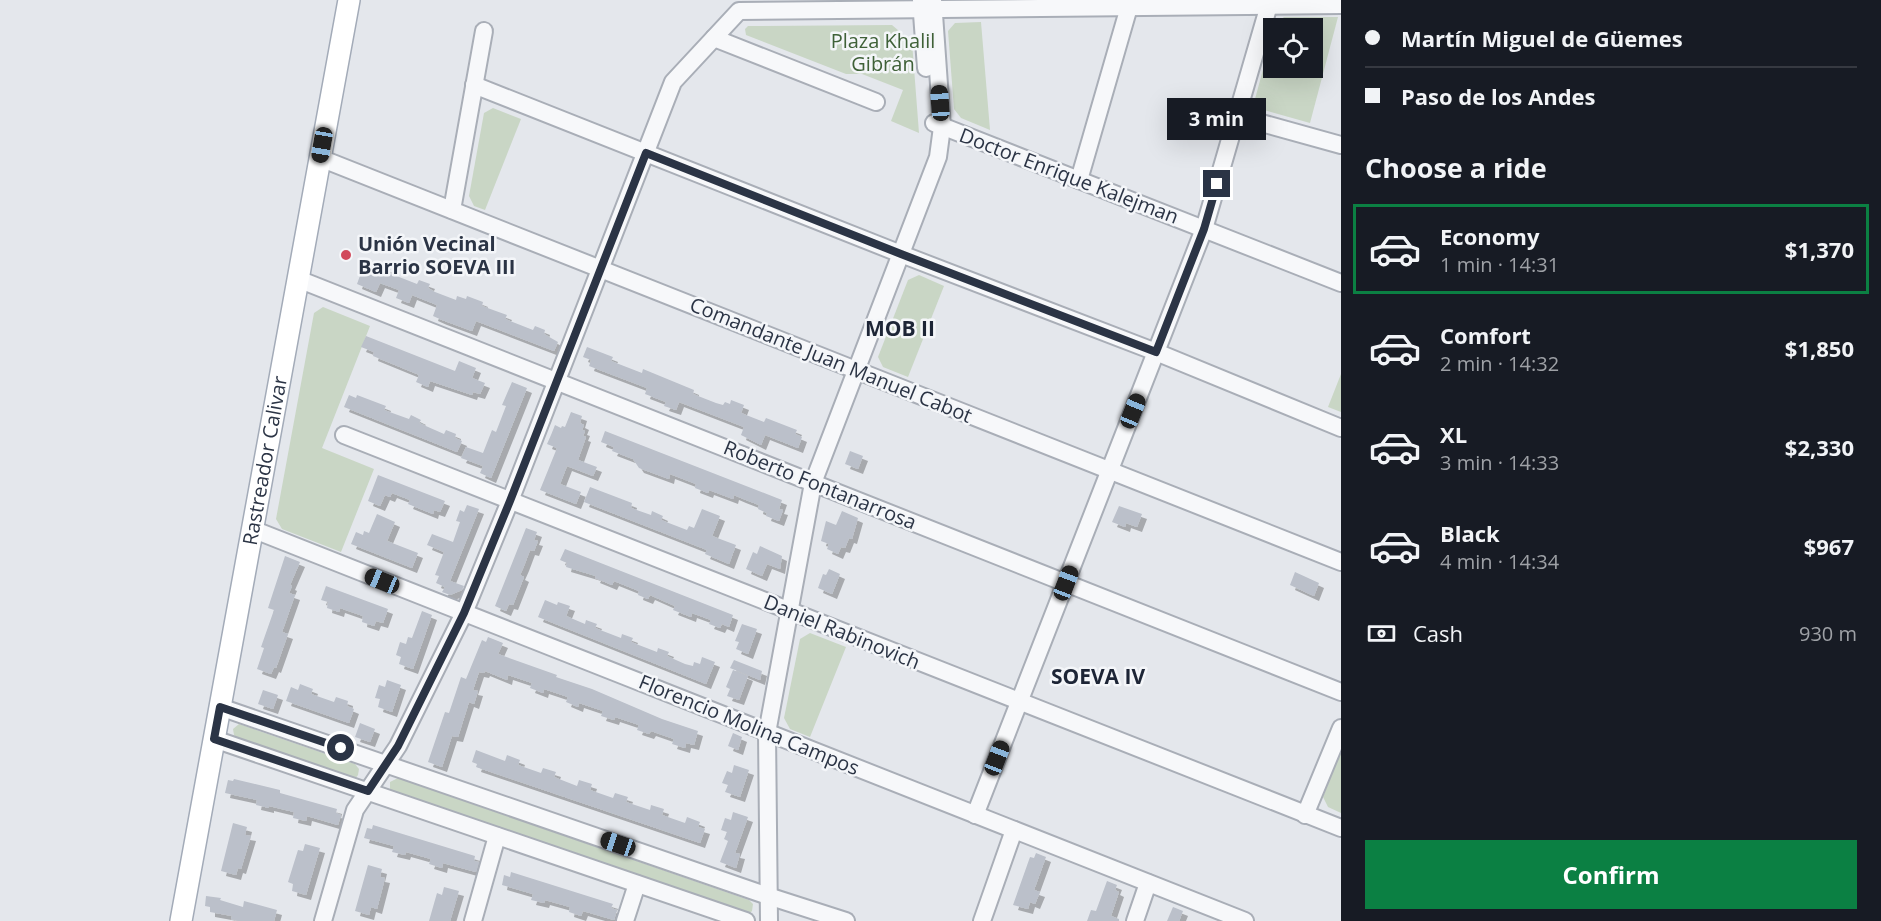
<!DOCTYPE html>
<meta charset="utf-8">
<style>
:root{--surface:#171b24;--page:#20242c;--text:#f1f3f6;--muted:#9ea1a6;--line:#363941;--accent:#0b8043}
body{margin:0;font-family:"Open Sans",sans-serif;background:var(--page);color:var(--text);height:100vh;display:flex;flex-direction:column;font-size:22px;white-space:nowrap}
*{box-sizing:border-box;margin:0}
p{font-size:20px;color:var(--muted)}
.icon{flex:none;width:33px;height:33px;fill:none;stroke:currentColor;stroke-width:2;stroke-linecap:round;stroke-linejoin:round}
.map{position:relative;flex:1;overflow:hidden}
.panel{display:flex;flex-direction:column;background:var(--surface);width:540px}
.panel>*{flex:none}
.top-card{display:grid;align-content:center;height:132px;padding:0 24px;background:var(--surface)}
.buttons{position:absolute;left:1263px;top:18px;display:grid;gap:12px}
.buttons a{display:grid;place-items:center;width:60px;height:60px;border-radius:0px;background:var(--surface);box-shadow:0 6px 24px #0002;font-size:30px}
.end{position:absolute;width:27px;height:27px;margin:-14px;border:8px solid #2b3445;background:#fff;box-shadow:0 0 0 3px #fff}
.from{border-radius:50%}
.bubble{position:absolute;height:42px;border-radius:0px;background:var(--surface);box-shadow:0 6px 24px #0002;font-size:20px;font-weight:700;line-height:42px;text-align:center}
.car{position:absolute;width:18px;height:36px;margin:-18px -9px;border-radius:8px;box-shadow:0 0 4px 2px #0007;background:linear-gradient(#222 24%,#8ab4d8 0 40%,#222 0 76%,#8ab4d8 0 86%,#222 0)}
.top-card b{display:flex;align-items:center;gap:21px;height:57px;font-size:22px}
.top-card b+b{border-top:2px solid var(--line)}
.top-card i{width:15px;height:15px;background:var(--text)}
ul{padding:0;list-style:none}
li{display:flex;align-items:center;gap:18px;height:90px;margin:0 12px 9px;padding:0 12px;border:3px solid transparent;border-radius:0px}
li div{flex:1}
li b{display:block;font-size:22px}
li em{font-style:normal;font-weight:700}
li.active{border-color:var(--accent)}
li>.icon{width:54px;height:54px;stroke-width:1.5}
h2{padding:0 24px;font-size:27px;line-height:72px}
.pay{display:flex;align-items:center;gap:15px;height:66px;padding:0 24px;font-size:22px}
.pay p{margin-inline-start:auto}
.button{display:flex;gap:12px;margin-top:auto;padding:12px 24px}
.button a{flex:1;height:69px;border-radius:0px;background:var(--accent);color:#fff;font-size:24px;font-weight:700;line-height:69px;text-align:center}
main{display:flex;flex:1;min-height:0}
.map>svg:first-child{display:block}
.green{fill:#c9d6c5}
.building{fill:#bbc0ca;filter:url(#shadow)}
.lines{fill:none;stroke-linecap:round;stroke-linejoin:round}
.minor-casing{stroke:#a9aeb7;stroke-width:20}
.major-casing{stroke:#a3abb8;stroke-width:24}
.minor{stroke:#f7f8fa;stroke-width:16}
.major{stroke:#fff;stroke-width:21}
.route{stroke:#2b3445;stroke-width:8}
.poi-dot{fill:#d1495b;stroke:#f4f6f9;stroke-width:2}
.labels{text-anchor:middle;stroke-width:5;stroke-linejoin:round;paint-order:stroke}
.park-label{font-size:20px;fill:#3f6138;stroke:#f4f6f9}
.street-label{font-size:20px;fill:#2b3445;stroke:#f4f6f9}
.poi-label{font-size:20px;font-weight:bold;fill:#2b3445;stroke:#f4f6f9;text-anchor:start}
.neighbourhood-label{font-size:21px;font-weight:bold;fill:#1d2536;stroke:#f4f6f9}
</style>
<main>
<div class="map">
<svg width="1341" height="921" viewBox="0 0 1341 921">
<defs>
<filter id="shadow"><feDropShadow dx="5" dy="5" stdDeviation="0" flood-color="#0004"/></filter>
</defs>
<rect width="100%" height="100%" fill="#e4e7ec"/>
<g class="green">
<polygon points="1284,17 1338,17 1310,123 1260,109 1255,99 1274,29 1274,68 1312,68 1312,28 1274,28 1275,24"/>
<polygon points="981,22 990,130 961,118 954,109 948,31 955,23"/>
<polygon points="892,25 912,42 919,133 891,121 903,90 862,74 846,74 746,35 745,29 748,26"/>
<polygon points="493,108 521,119 485,210 474,206 469,196 484,113"/>
<polygon points="919,275 944,286 908,377 883,367 878,357 908,280"/>
<polygon points="323,307 370,326 322,448 374,469 341,552 282,529 276,519 314,313"/>
<polygon points="1341,374 1341,412 1328,407"/>
<polygon points="810,633 846,647 810,737 790,729 784,718 800,639"/>
<polygon points="239,724 355,764 359,769 358,775 355,779 237,738 234,735 233,729"/>
<polygon points="1341,751 1341,813 1328,807 1323,797"/>
<polygon points="398,778 749,900 753,904 752,911 749,914 390,791 390,782"/>
</g>
<g class="building">
<polygon points="366,259 391,269 389,273 417,284 419,280 430,284 428,288 435,292 456,300 457,296 466,299 467,296 483,302 482,306 507,315 505,319 533,330 535,326 545,330 544,334 558,342 554,351 476,321 472,331 442,320 433,316 437,305 412,295 409,303 396,298 399,290 380,283 376,292 357,284"/>
<polygon points="366,336 455,371 459,361 476,368 472,378 485,383 480,394 473,392 472,395 430,381 428,387 416,382 419,375 417,374 373,356 374,352 361,347"/>
<polygon points="587,347 613,357 611,361 642,373 643,369 694,390 693,394 716,403 723,405 725,402 730,404 731,400 744,405 741,413 764,422 766,418 797,430 795,434 802,437 798,448 765,435 761,445 741,435 744,427 679,402 676,410 664,406 666,402 645,394 647,388 589,366 591,360 583,357"/>
<polygon points="512,382 527,388 491,478 480,473 483,466 461,458 466,447 483,453 492,430 496,432 506,406 502,405"/>
<polygon points="349,395 356,398 357,395 386,406 384,410 409,419 411,415 421,420 419,423 444,434 446,430 456,434 455,438 462,441 457,452 344,407"/>
<polygon points="571,412 582,416 580,423 584,425 582,430 585,431 583,436 586,437 578,460 597,467 593,476 567,466 560,484 581,492 576,504 540,490 557,448 547,444 551,435 555,425 561,428 562,426 565,427"/>
<polygon points="605,431 782,500 779,509 783,510 779,521 766,516 767,513 758,509 759,505 741,498 734,495 733,499 709,490 708,493 695,488 696,484 670,474 669,479 639,468 633,459 612,451 614,447 601,442"/>
<polygon points="850,451 863,456 858,469 845,464"/>
<polygon points="378,475 445,501 440,512 434,510 433,514 408,504 410,500 392,493 390,497 385,495 380,506 368,501"/>
<polygon points="590,487 632,503 631,508 651,515 652,511 663,516 661,520 687,530 689,526 694,528 702,509 720,516 712,536 736,545 729,564 705,554 707,550 584,502"/>
<polygon points="467,505 479,509 450,581 464,586 462,590 450,595 442,592 445,587 436,583 439,576 435,575 444,552 427,545 432,534 453,542 460,522 456,521 460,510 464,512"/>
<polygon points="1119,506 1142,514 1137,527 1126,523 1125,527 1112,522"/>
<polygon points="842,511 858,518 852,539 849,538 845,548 841,547 838,554 827,549 829,544 821,541 826,521 836,525"/>
<polygon points="377,514 395,522 387,541 418,553 412,568 351,544 356,532 363,535 364,531 369,533"/>
<polygon points="526,528 537,532 534,540 538,541 534,551 530,550 524,566 520,575 524,577 513,605 509,604 506,611 495,606"/>
<polygon points="760,546 782,556 780,569 767,564 762,576 746,569 753,552 757,554"/>
<polygon points="565,549 733,615 729,627 722,624 720,628 709,624 711,620 692,613 691,617 673,610 675,606 668,603 650,595 648,599 638,595 639,591 614,581 612,585 595,578 596,576 566,567 567,563 560,560"/>
<polygon points="285,556 300,562 290,585 292,586 289,593 295,595 282,632 288,634 276,668 274,667 271,674 257,669 264,648 261,647 274,610 268,608"/>
<polygon points="829,569 840,574 832,594 818,588 823,574 826,575"/>
<polygon points="1295,572 1319,583 1314,596 1290,585"/>
<polygon points="326,586 388,609 383,623 376,621 374,626 362,622 363,616 340,608 339,612 327,608 328,602 321,600"/>
<polygon points="545,600 557,605 558,602 570,606 566,616 585,624 586,620 597,624 595,628 621,638 622,634 633,638 631,642 657,652 658,648 669,652 667,656 685,664 693,666 694,662 700,664 702,657 715,662 706,684 538,617"/>
<polygon points="422,611 432,615 413,669 399,664 401,657 396,655 400,642 406,644 408,637 412,638"/>
<polygon points="742,624 757,629 748,654 736,649 739,642 735,641"/>
<polygon points="488,637 503,643 498,654 557,675 556,677 592,689 662,719 698,731 694,745 686,743 685,748 672,744 674,739 651,731 649,734 637,730 639,725 615,717 614,720 601,716 603,711 579,703 578,707 566,702 568,697 544,689 543,693 530,688 532,683 508,675 507,680 485,671 484,673 479,672 473,690 478,691 474,704 469,702 458,737 452,736 442,767 428,762 445,712 449,713 461,677 466,679 482,640 486,642"/>
<polygon points="734,660 762,671 760,680 730,668"/>
<polygon points="733,670 748,676 739,700 727,696 730,689 726,687"/>
<polygon points="387,680 401,685 392,712 378,707 380,699 375,698 379,685 385,687"/>
<polygon points="300,684 313,689 311,694 334,702 336,697 348,701 347,706 354,709 349,723 286,701 291,687 298,690"/>
<polygon points="263,690 278,695 273,709 258,704"/>
<polygon points="360,723 375,729 370,742 355,737"/>
<polygon points="733,733 742,737 738,750 728,746"/>
<polygon points="476,750 505,761 507,755 520,760 518,765 541,773 543,768 556,772 554,777 577,786 579,780 592,784 590,790 613,798 615,793 628,797 626,802 650,810 651,805 664,809 662,815 685,823 687,817 700,822 698,827 705,829 700,843 476,767 477,764 472,762"/>
<polygon points="734,765 749,770 740,797 725,792 728,785 722,783 727,771 732,773"/>
<polygon points="234,779 280,790 280,793 337,809 336,813 341,815 338,825 307,816 306,821 293,818 294,812 269,806 269,808 256,805 257,800 225,793 228,780 233,781"/>
<polygon points="733,812 748,817 735,853 740,854 736,868 720,862 728,841 724,839 727,832 721,830 725,818 731,820"/>
<polygon points="233,823 247,827 245,835 251,836 241,869 238,868 236,875 221,871"/>
<polygon points="373,825 475,856 474,861 479,862 476,872 443,863 442,868 429,864 431,859 406,852 405,855 392,852 394,846 364,838 367,828 372,829"/>
<polygon points="305,844 320,848 306,895 292,891 293,884 288,882 298,850 303,851"/>
<polygon points="1036,853 1046,857 1034,890 1040,892 1035,904 1030,902 1028,909 1013,905 1030,857 1034,858"/>
<polygon points="368,865 382,869 380,877 385,878 377,909 371,907 369,915 355,911"/>
<polygon points="511,872 613,904 611,908 617,910 614,920 583,911 581,916 569,912 570,907 545,900 544,903 531,900 533,894 502,885 504,875 510,877"/>
<polygon points="1107,881 1117,885 1115,890 1119,892 1111,916 1119,919 1119,921 1087,921 1091,910 1096,911"/>
<polygon points="444,887 459,891 450,921 429,921 437,893 442,895"/>
<polygon points="206,896 221,898 220,900 243,907 244,901 277,910 274,921 239,921 231,919 232,916 210,912 210,907 205,906"/>
<polygon points="1173,907 1183,911 1179,921 1167,921"/>
</g>
<g class="lines">
<g class="minor-casing">
<g id="minor">
<polyline points="921,0 926,68"/>
<polyline points="714,38 876,102"/>
<polyline points="474,85 901,254 1156,352 1341,428"/>
<polyline points="1236,116 1341,145"/>
<polyline points="934,123 1341,283"/>
<polyline points="320,158 1341,562"/>
<polyline points="1079,180 1129,7"/>
<polyline points="452,210 484,31"/>
<polyline points="298,279 1341,692"/>
<polyline points="344,435 1341,828"/>
<polyline points="252,529 1245,921"/>
<polyline points="220,707 768,896 846,921"/>
<polyline points="214,739 746,921"/>
<polyline points="975,815 1204,229 1269,5"/>
<polyline points="1305,815 1341,728"/>
<polyline points="323,921 355,810 398,746 464,613 510,501 673,82 739,11 1341,5"/>
<polyline points="473,921 497,836"/>
<polyline points="625,921 637,884"/>
<polyline points="769,921 767,733 813,483 938,157 942,127 933,0"/>
<polyline points="982,921 1014,830"/>
<polyline points="1135,921 1148,883"/>
</g>
</g>
<g class="major-casing">
<g id="major">
<path id="s1" d="M181 921 349 0"/>
</g>
</g>
<use href="#minor" class="minor"/>
<use href="#major" class="major"/>
</g>
<g class="lines">
<polyline class="route" points="341,748 220,707 214,739 368,791 398,746 464,613 510,501 646,153 901,254 1156,352 1204,229 1217,184"/>
</g>
<circle class="poi-dot" cx="346" cy="255" r="6"/>
<g class="labels">
<g class="park-label">
<text x="883" y="48">Plaza Khalil<tspan x="883" dy="23">Gibrán</tspan></text>
</g>
<g class="street-label">
<text transform="translate(1069 176) rotate(21)" y="7">Doctor Enrique Kalejman</text>
<text transform="translate(831 360) rotate(22)" y="7">Comandante Juan Manuel Cabot</text>
<text dy="7" stroke="none"><textPath href="#s1" startOffset="468">Rastreador Calivar</textPath></text>
<text transform="translate(820 485) rotate(22)" y="7">Roberto Fontanarrosa</text>
<text transform="translate(842 632) rotate(22)" y="7">Daniel Rabinovich</text>
<text transform="translate(749 725) rotate(22)" y="7">Florencio Molina Campos</text>
</g>
<g class="poi-label">
<text x="358" y="251">Unión Vecinal<tspan x="358" dy="23">Barrio SOEVA III</tspan></text>
</g>
<g class="neighbourhood-label">
<text x="900" y="336">MOB II</text>
<text x="1098" y="684">SOEVA IV</text>
</g>
</g>
</svg>
<div class="buttons">
<a><svg class="icon" aria-label="locate" viewBox="0 0 24 24"><circle cx="12" cy="12" r="6"/><path d="M12 2v4M12 18v4M2 12h4M18 12h4"/></svg></a>
</div>
<i class="end from" style="left:341px;top:748px"></i>
<i class="end" style="left:1217px;top:184px"></i>
<div class="bubble" style="left:1167px;top:98px;width:99px">3 min</div>
<i class="car" style="left:940px;top:103px;rotate:356deg"></i>
<i class="car" style="left:322px;top:145px;rotate:190deg"></i>
<i class="car" style="left:1133px;top:411px;rotate:22deg"></i>
<i class="car" style="left:382px;top:581px;rotate:292deg"></i>
<i class="car" style="left:1066px;top:583px;rotate:21deg"></i>
<i class="car" style="left:997px;top:758px;rotate:21deg"></i>
<i class="car" style="left:618px;top:844px;rotate:289deg"></i>
</div>
<section class="panel">
<div class="top-card">
<b><i class="from"></i>Martín Miguel de Güemes</b>
<b><i></i>Paso de los Andes</b>
</div>
<h2>Choose a ride</h2>
<ul>
<li class="active"><svg class="icon" aria-label="car" viewBox="0 0 24 24"><path d="M5 17H2v-5l4-1 3-4h7l3 4 3 1v5h-3M9 17h6M6 11h13"/><circle cx="7" cy="17" r="2"/><circle cx="17" cy="17" r="2"/></svg><div><b>Economy</b><p>1 min · 14:31</p></div><em>$1,370</em></li>
<li><svg class="icon" aria-label="car" viewBox="0 0 24 24"><path d="M5 17H2v-5l4-1 3-4h7l3 4 3 1v5h-3M9 17h6M6 11h13"/><circle cx="7" cy="17" r="2"/><circle cx="17" cy="17" r="2"/></svg><div><b>Comfort</b><p>2 min · 14:32</p></div><em>$1,850</em></li>
<li><svg class="icon" aria-label="car" viewBox="0 0 24 24"><path d="M5 17H2v-5l4-1 3-4h7l3 4 3 1v5h-3M9 17h6M6 11h13"/><circle cx="7" cy="17" r="2"/><circle cx="17" cy="17" r="2"/></svg><div><b>XL</b><p>3 min · 14:33</p></div><em>$2,330</em></li>
<li><svg class="icon" aria-label="car" viewBox="0 0 24 24"><path d="M5 17H2v-5l4-1 3-4h7l3 4 3 1v5h-3M9 17h6M6 11h13"/><circle cx="7" cy="17" r="2"/><circle cx="17" cy="17" r="2"/></svg><div><b>Black</b><p>4 min · 14:34</p></div><em>$967</em></li>
</ul>
<div class="pay"><svg class="icon" aria-label="cash" viewBox="0 0 24 24"><path d="M3 7h18v10H3z"/><circle cx="12" cy="12" r="2"/></svg>Cash<p>930 m</p></div>
<div class="button"><a>Confirm</a></div>
</section>
</main>
